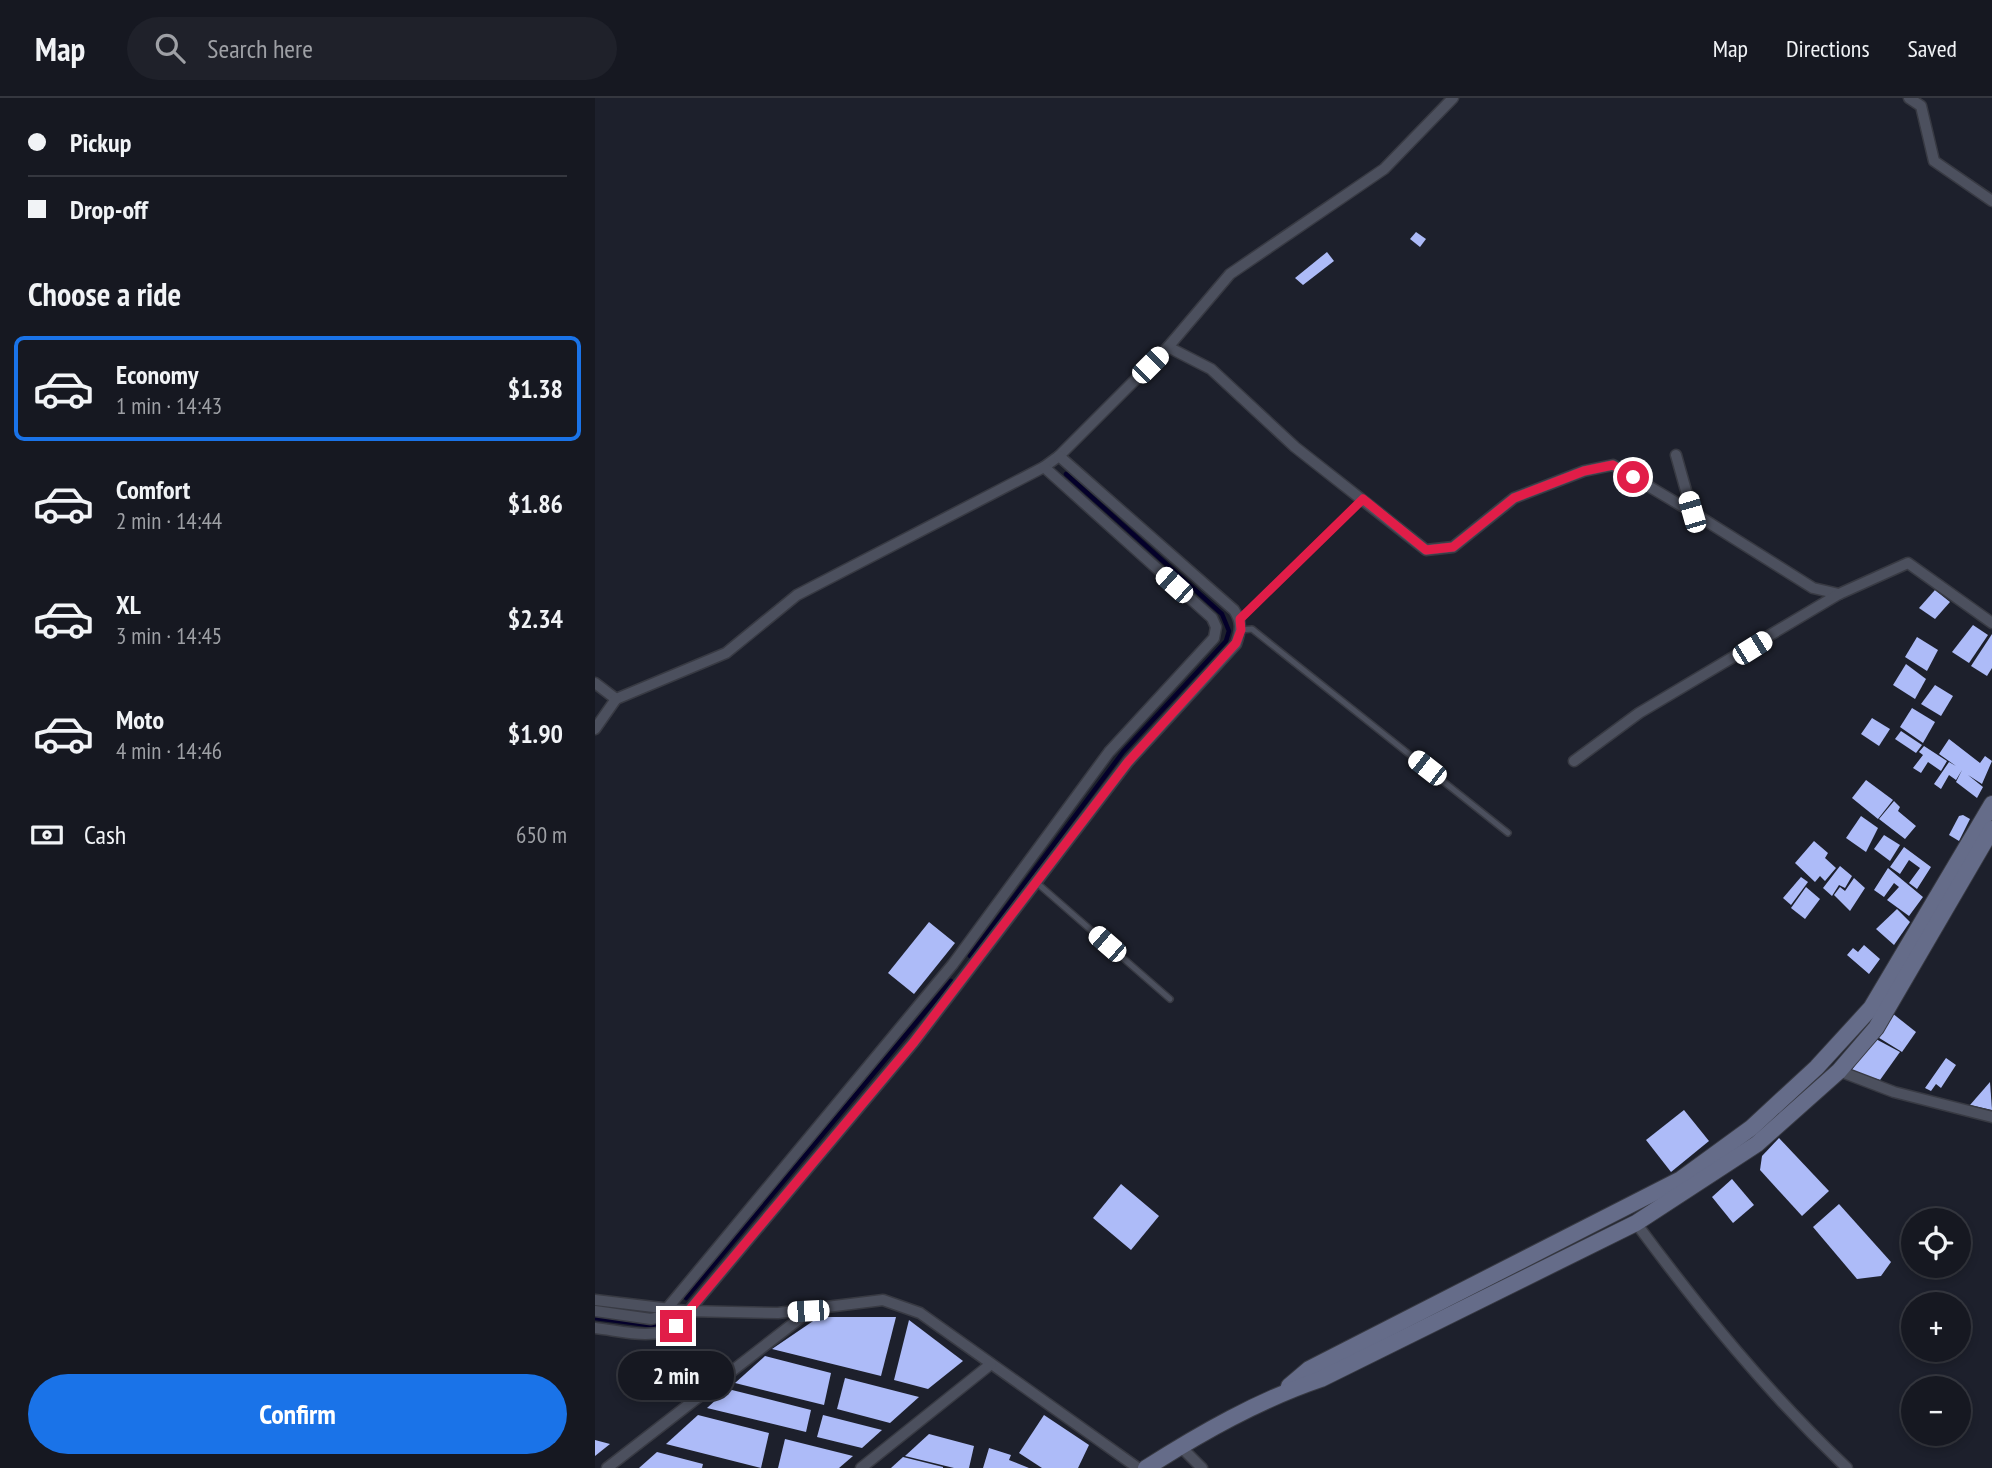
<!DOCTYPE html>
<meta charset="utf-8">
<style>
:root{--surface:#161821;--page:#1f212a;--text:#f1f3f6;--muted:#9ea0a5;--line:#35373f;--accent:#1a73e8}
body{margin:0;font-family:"PT Sans Narrow",sans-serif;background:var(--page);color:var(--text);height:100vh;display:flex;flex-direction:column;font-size:26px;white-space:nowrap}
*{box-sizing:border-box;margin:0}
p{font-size:23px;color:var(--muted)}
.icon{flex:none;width:38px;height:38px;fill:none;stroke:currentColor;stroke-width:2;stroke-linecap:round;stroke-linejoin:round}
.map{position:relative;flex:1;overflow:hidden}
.drawer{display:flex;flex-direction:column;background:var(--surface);width:595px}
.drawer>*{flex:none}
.top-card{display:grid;align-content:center;height:154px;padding:0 28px;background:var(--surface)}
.controls{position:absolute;left:1306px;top:1110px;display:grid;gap:14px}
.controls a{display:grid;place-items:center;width:70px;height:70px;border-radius:50%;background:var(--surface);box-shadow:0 4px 10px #0003,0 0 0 2px var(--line);font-size:35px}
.end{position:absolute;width:32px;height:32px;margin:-16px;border:9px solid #e11d48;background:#fff;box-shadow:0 0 0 4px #fff}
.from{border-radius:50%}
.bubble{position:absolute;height:49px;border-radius:24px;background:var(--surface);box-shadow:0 4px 10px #0003,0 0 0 2px var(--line);font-size:23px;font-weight:800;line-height:49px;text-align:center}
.car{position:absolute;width:21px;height:42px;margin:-21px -10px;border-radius:9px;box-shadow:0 0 5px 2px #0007;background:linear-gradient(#fff 24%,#345 0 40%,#fff 0 76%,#345 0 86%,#fff 0)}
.top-card b{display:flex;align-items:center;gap:24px;height:66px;font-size:26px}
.top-card b+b{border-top:2px solid var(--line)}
.top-card i{width:18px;height:18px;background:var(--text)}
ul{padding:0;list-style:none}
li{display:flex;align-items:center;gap:21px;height:105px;margin:0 14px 10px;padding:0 14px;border:4px solid transparent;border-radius:10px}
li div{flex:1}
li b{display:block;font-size:26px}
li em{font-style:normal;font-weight:800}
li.on{border-color:var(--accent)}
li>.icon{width:63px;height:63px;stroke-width:1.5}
h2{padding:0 28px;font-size:32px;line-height:84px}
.pay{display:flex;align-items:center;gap:18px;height:77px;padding:0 28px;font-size:26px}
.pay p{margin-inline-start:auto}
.action{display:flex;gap:14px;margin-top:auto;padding:14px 28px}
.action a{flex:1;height:80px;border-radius:42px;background:var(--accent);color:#fff;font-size:28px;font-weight:800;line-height:80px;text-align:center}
header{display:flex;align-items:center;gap:42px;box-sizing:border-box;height:98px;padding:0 35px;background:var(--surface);border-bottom:2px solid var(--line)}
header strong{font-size:33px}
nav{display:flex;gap:38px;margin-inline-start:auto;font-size:24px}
.search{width:490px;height:63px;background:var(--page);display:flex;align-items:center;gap:18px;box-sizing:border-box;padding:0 24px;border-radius:38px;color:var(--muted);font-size:26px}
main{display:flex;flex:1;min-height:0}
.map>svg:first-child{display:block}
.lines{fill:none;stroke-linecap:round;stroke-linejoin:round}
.stream{stroke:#04002a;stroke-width:4.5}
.building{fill:#adbbf8}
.lane-casing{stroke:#383a43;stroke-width:8}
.street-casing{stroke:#383a43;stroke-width:13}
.secondary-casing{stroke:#383a43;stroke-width:18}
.lane{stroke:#4c505e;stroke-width:5}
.street{stroke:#4c505e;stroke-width:10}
.secondary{stroke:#656c89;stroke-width:16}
.route{stroke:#e11d48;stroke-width:9}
</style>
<header>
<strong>Map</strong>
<div class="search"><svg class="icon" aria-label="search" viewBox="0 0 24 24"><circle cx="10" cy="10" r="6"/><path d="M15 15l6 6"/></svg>Search here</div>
<nav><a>Map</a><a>Directions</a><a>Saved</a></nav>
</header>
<main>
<section class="drawer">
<div class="top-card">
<b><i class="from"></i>Pickup</b>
<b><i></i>Drop-off</b>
</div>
<h2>Choose a ride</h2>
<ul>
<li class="on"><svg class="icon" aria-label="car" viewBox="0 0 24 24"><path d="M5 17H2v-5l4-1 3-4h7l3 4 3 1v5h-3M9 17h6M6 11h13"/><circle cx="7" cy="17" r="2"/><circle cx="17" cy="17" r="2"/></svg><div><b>Economy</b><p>1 min · 14:43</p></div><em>$1.38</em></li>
<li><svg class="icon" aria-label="car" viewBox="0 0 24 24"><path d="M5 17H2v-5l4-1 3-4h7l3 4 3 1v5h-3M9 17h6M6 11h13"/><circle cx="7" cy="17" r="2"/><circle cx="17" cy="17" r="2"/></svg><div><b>Comfort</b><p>2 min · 14:44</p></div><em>$1.86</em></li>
<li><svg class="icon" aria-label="car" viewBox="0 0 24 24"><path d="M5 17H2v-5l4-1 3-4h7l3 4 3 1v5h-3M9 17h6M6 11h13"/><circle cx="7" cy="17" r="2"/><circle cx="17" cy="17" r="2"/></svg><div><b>XL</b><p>3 min · 14:45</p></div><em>$2.34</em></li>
<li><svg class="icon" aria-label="car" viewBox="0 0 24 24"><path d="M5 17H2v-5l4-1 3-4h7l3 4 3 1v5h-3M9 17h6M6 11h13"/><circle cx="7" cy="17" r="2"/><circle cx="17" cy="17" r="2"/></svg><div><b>Moto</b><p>4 min · 14:46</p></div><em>$1.90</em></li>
</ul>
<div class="pay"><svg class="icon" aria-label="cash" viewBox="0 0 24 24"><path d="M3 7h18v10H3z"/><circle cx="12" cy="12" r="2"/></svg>Cash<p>650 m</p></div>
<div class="action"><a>Confirm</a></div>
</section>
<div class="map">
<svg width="1397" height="1370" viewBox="0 0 1397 1370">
<rect width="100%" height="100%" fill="#1d202c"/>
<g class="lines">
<g class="stream">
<polyline points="375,858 528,654 631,543 634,533 627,516 471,376"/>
<polyline points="91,1200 356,883"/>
<polyline points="0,1220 61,1228 70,1225"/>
</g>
</g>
<g class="building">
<polygon points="821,134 831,141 825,149 815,141"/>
<polygon points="732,154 739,163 708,187 700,180"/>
<polygon points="1340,492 1355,504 1340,521 1324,510"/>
<polygon points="1378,527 1393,537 1374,565 1357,554"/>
<polygon points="1397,536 1397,570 1392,578 1376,568"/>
<polygon points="1322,539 1343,552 1332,573 1310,559"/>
<polygon points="1311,566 1331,581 1320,601 1298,587"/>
<polygon points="1340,587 1358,598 1346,618 1326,606"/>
<polygon points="1317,610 1340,624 1328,645 1305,629"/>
<polygon points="1277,620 1295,631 1284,648 1266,636"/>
<polygon points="1306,633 1327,647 1321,655 1300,641"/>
<polygon points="1354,641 1385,665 1390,658 1397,663 1387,686 1373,677 1388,689 1382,700 1361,684 1367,672 1361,682 1354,677 1346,691 1339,686 1354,664 1361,668 1344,656"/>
<polygon points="1329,648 1352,663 1346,673 1333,664 1326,675 1318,670 1328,657 1324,654"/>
<polygon points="1271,682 1298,702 1283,721 1257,700"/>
<polygon points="1299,703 1305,709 1303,713 1321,728 1310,741 1284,721"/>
<polygon points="1368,717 1375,721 1364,743 1354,737 1364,718"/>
<polygon points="1266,718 1283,730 1271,754 1251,740"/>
<polygon points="1289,737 1305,747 1295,763 1279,751"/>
<polygon points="1219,743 1233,755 1230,760 1241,770 1230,783 1225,778 1220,784 1200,765"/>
<polygon points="1309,749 1336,769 1322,791 1314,785 1325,770 1314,762 1305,776 1295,769"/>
<polygon points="1245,768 1257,778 1250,790 1244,787 1237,798 1228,790"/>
<polygon points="1293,770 1328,799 1314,818 1292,802 1304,789 1299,785 1289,799 1279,792"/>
<polygon points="1206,779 1213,784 1196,807 1188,800"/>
<polygon points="1259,780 1270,790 1255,813 1239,797 1245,789 1250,793"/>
<polygon points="1211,789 1225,801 1210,821 1196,810"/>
<polygon points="1302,811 1315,824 1299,847 1281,831"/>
<polygon points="334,824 360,845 319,896 293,875"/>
<polygon points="1269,847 1285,861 1274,876 1252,857 1258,850 1263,854"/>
<polygon points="1297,915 1321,934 1307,954 1281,938"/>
<polygon points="1279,940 1305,954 1285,982 1256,973"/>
<polygon points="1351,960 1361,967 1346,990 1341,986 1336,993 1330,990"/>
<polygon points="1395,984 1397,1012 1375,1007"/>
<polygon points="1089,1012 1114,1043 1076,1074 1051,1042"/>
<polygon points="1184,1040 1234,1093 1207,1118 1165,1072 1167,1058"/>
<polygon points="1137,1081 1159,1107 1138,1125 1117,1099"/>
<polygon points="526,1086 564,1118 536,1152 498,1120"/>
<polygon points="1244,1106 1296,1164 1286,1178 1262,1181 1218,1129"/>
<polygon points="224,1219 301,1219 286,1278 177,1251"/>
<polygon points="314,1222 368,1263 333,1291 299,1282"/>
<polygon points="170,1258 236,1275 229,1307 140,1285"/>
<polygon points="250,1280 324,1299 295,1325 242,1311"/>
<polygon points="133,1291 216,1312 211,1334 112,1310"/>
<polygon points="103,1317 174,1335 166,1370 71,1346"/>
<polygon points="228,1317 287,1332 267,1350 222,1339"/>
<polygon points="449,1317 494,1347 483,1370 447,1370 424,1355"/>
<polygon points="334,1336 379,1348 374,1370 359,1370 310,1358"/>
<polygon points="190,1341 258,1358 244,1370 183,1370"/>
<polygon points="0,1342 15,1346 0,1358"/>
<polygon points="394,1350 416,1357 414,1362 434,1370 388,1370"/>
<polygon points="62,1354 108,1366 107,1370 44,1370"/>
<polygon points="308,1359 348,1369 348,1370 296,1370"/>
</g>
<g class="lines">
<g class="lane-casing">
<g id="lane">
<polyline points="645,521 768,401"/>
<polyline points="646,532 657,531 913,735"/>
<polyline points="442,785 575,901"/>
</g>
</g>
<g class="street-casing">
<g id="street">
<polyline points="1314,0 1326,8 1339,63 1397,103"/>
<polyline points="573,249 616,271 700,349 831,452 858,449 919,400 989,373 1018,367 1097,414"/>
<polyline points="1081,357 1097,414 1218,490 1244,496"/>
<polyline points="0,585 21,601 131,555 202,497 449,369 464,358 573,249 635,176 789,71 858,0"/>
<polyline points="0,631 21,601"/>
<polyline points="979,663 1044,615 1244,496 1313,465 1397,525"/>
<polyline points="1244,973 1299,994 1397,1019"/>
<path d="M1041 1125C1106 1213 1173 1295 1252 1370"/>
<polyline points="0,1202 92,1213 183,1215 288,1202 325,1215 543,1370"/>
<polyline points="0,1213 56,1221 65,1219 358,866 514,654 619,540 621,529 617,520 449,369"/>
<path d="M0 1230C27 1233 58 1243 81 1228L319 944 533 664 641 546C646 532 647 524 639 512L464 358"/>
<polyline points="585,1348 607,1370"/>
<polyline points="12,1370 213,1214"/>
<polyline points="266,1370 396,1266"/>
</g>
</g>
<g class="secondary-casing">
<g id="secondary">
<polyline points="694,1288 714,1271 1086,1081 1156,1030 1222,969 1276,910 1397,706"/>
<path d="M551 1370C606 1335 664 1302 726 1281L1041 1125 1162 1046 1244 973 1281 930 1397 731"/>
</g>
</g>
<use href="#lane" class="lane"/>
<use href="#street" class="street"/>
<use href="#secondary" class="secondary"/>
</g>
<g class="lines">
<polyline class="route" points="81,1228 319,944 533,664 641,545 646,532 645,521 768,401 831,452 858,449 919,400 989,373 1018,367 1038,379"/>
</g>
</svg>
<div class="controls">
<a><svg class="icon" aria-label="locate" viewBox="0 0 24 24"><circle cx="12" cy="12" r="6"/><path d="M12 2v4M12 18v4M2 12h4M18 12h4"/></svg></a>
<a>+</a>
<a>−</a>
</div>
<i class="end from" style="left:1038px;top:379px"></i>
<i class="end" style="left:81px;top:1228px"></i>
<div class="bubble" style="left:23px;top:1253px;width:116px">2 min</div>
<i class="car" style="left:555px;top:267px;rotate:45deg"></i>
<i class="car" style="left:1097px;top:414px;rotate:344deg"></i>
<i class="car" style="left:579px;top:487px;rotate:312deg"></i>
<i class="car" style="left:1157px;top:550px;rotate:58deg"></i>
<i class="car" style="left:832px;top:670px;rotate:308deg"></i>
<i class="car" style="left:512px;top:846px;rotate:311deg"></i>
<i class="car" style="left:213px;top:1213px;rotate:267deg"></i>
</div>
</main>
